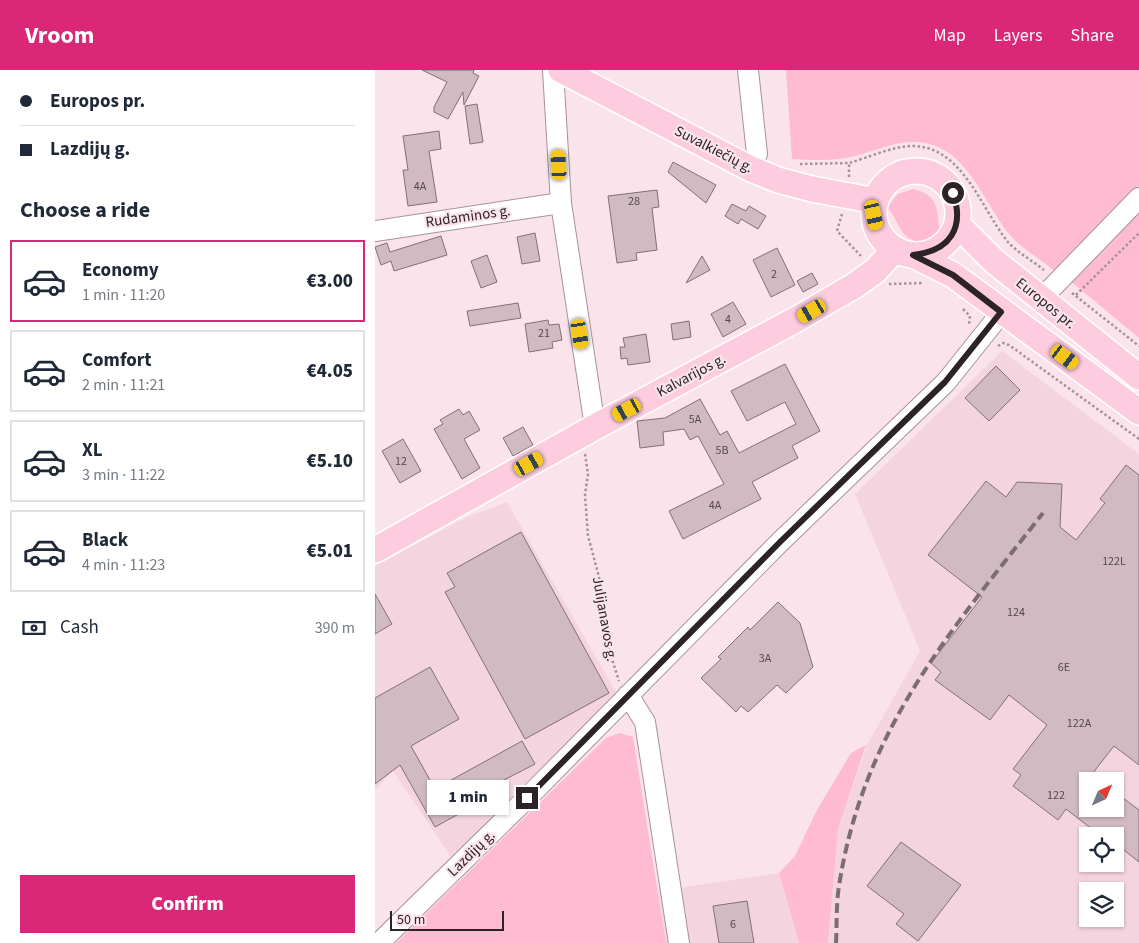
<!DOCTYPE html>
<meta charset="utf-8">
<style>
:root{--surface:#fff;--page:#f2f2f3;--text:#1f2937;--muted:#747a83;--line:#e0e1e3;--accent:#db2777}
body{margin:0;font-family:"Source Sans 3",sans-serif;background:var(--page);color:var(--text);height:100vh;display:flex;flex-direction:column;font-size:19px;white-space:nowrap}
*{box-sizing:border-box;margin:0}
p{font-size:16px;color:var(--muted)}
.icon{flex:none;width:28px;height:28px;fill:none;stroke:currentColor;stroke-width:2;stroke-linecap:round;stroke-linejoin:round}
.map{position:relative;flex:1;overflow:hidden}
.side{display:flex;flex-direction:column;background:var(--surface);width:375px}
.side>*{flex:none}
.banner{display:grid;align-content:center;height:110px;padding:0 20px;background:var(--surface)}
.needle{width:32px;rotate:44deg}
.controls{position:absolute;left:704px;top:702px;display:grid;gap:10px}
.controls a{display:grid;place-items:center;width:45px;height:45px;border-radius:0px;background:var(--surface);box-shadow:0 1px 4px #0004;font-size:25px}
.scale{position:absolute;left:15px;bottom:12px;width:114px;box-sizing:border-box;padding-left:5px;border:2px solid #2c2326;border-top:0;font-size:14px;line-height:18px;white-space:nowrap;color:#2c2326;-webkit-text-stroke:4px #fbe3eb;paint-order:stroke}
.end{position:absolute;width:22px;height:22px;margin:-11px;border:6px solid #2c2326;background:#fff;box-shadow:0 0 0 2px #fff}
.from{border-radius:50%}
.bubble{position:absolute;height:35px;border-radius:0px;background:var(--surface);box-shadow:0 1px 4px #0004;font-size:16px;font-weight:800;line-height:35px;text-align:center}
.car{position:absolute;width:15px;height:30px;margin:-15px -8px;border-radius:6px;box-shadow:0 0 4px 1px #0007;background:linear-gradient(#f5c518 24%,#345 0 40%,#f5c518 0 76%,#345 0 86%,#f5c518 0)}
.banner b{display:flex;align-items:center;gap:18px;height:48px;font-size:19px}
.banner b+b{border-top:1px solid var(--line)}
.banner i{width:12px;height:12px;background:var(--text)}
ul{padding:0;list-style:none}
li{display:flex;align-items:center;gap:15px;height:82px;margin:0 10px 8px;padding:0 10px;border:2px solid var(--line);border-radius:0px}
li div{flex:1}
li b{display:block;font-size:19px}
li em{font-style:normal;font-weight:800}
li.on{border-color:var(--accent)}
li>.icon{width:45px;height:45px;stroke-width:1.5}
h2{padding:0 20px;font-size:22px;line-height:60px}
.pay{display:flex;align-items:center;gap:12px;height:55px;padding:0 20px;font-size:19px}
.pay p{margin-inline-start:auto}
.cta{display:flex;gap:10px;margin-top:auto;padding:10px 20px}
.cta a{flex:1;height:58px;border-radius:0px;background:var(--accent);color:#fff;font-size:20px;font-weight:800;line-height:58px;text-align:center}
header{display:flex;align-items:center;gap:30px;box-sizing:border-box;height:70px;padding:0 25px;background:var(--accent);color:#fff}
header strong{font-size:24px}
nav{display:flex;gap:28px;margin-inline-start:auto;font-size:18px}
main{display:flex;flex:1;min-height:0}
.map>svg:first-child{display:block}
.built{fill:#f4d5df;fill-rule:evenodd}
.green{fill:#febbd2}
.building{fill:#d1bac2;stroke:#846f76}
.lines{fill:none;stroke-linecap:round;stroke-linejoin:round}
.minor-casing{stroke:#a8929a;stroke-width:22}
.major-casing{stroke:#fff;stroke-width:28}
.path{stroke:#a49298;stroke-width:2.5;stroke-dasharray:2.5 2.5;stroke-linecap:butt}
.minor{stroke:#fff;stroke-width:20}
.major{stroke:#fdcddf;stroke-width:25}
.rail{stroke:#7c6d72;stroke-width:4;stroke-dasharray:10 5;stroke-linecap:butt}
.route{stroke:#2c2326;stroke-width:6}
.labels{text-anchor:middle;stroke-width:4.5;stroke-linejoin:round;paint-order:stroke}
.number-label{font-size:12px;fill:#55494d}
.street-label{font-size:15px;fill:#2c2326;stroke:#fbe3eb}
</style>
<header>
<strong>Vroom</strong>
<nav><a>Map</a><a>Layers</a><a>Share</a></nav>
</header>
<main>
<section class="side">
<div class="banner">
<b><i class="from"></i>Europos pr.</b>
<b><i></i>Lazdijų g.</b>
</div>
<h2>Choose a ride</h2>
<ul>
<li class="on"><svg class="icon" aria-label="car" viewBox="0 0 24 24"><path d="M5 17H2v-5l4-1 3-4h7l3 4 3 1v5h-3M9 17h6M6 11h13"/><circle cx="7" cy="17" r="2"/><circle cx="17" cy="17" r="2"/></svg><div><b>Economy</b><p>1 min · 11:20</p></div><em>€3.00</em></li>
<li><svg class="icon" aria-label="car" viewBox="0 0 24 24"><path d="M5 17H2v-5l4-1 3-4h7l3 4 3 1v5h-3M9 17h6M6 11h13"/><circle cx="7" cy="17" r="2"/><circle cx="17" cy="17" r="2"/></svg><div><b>Comfort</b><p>2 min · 11:21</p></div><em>€4.05</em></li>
<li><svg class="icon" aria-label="car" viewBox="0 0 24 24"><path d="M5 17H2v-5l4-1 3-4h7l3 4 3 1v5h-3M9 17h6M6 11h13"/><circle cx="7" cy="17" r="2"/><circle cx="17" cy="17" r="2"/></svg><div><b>XL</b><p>3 min · 11:22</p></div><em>€5.10</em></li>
<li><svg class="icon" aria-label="car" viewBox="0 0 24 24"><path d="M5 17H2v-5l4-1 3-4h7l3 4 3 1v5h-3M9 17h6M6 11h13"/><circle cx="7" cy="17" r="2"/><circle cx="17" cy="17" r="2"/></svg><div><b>Black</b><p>4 min · 11:23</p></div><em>€5.01</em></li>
</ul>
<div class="pay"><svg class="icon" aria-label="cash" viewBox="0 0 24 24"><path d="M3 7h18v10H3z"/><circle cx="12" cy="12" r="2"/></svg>Cash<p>390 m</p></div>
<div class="cta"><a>Confirm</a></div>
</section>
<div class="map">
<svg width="764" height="873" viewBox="0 0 764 873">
<rect width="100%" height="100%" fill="#fbe3eb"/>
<g class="built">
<path d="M627 281 764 384V873H453L463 759 492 675 545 581 480 424ZM712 711H740V739H712ZM712 766H740V794H712ZM712 821H740V849H712Z"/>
<polygon points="132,432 242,624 76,787 18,701 0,720 0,496 90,448"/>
<polygon points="404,803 424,873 291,873 283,821"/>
</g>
<g class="green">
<path d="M411 0H764V116L680 201C665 189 647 179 635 165 607 131 590 70 537 72 514 72 493 85 470 88 453 91 434 90 417 89Z"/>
<path d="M538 119C568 126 560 143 566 166 556 176 538 174 529 164 522 156 520 145 512 137L523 124Z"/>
<polygon points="764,139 764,268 694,210"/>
<polygon points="244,663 258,667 291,873 21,873 231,668"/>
<polygon points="491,675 463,759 453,873 424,873 404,803 420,786 442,740 476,683"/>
</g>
<g class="building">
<polygon points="47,0 99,0 98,3 104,6 89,35 88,22 73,49 59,42 59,37 72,12"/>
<polygon points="102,34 108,72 95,74 90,36"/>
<polygon points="64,61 66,79 54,81 62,132 33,136 28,100 33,100 28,66"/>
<polygon points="298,92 341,115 331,133 293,102"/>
<polygon points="282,120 284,137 277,138 282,180 261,183 262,190 242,193 233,126"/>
<polygon points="357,134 371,141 374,136 391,146 383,159 366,149 363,154 350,146"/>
<polygon points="160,163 165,191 147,194 142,167"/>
<polygon points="66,166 72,185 19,201 16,191 6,195 0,177 12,173 15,182"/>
<polygon points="402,178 420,215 396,227 378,190"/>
<polygon points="112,185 122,212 106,218 96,191"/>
<polygon points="327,186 335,200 311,213"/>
<polygon points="437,203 443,214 428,222 422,211"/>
<polygon points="358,232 371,254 348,267 336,244"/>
<polygon points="143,233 146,248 95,256 92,241"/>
<polygon points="173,250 174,255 184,254 187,270 177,272 178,278 154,282 150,254"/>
<polygon points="314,251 316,267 298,270 296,254"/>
<polygon points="271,264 275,292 253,295 252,288 246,289 245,277 250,277 248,268"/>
<polygon points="410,294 445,361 417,376 423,388 377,412 386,429 308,469 294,441 349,414 323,366 315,370 309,359 288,362 289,375 265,378 262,351 290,348 325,329 345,365 352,361 364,383 421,354 410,332 372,351 356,321"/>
<polygon points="621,296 645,320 614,351 590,328"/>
<polygon points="84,339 88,345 94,341 105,360 89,369 105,398 87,409 59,359 68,354 65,350"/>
<polygon points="148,357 158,375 138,386 128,368"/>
<polygon points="28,369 46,401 25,413 7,381"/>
<polygon points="751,395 764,405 764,695 739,676 717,704 727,711 712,711 712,739 740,739 740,722 764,740 764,792 740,773 740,766 726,766 691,739 683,750 638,716 646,705 638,699 672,655 634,625 615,650 560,610 566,602 556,593 607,527 553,485 611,411 631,427 642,412 687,414 685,457 701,470 730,433 725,429"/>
<polygon points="146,462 234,623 150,669 70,522 80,517 72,503"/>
<polygon points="0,524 17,554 0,564"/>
<polygon points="403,532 425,553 438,597 411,623 402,615 373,642 366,636 361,642 326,608 346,589 343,587 373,557 375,560"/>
<polygon points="55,597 84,649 36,676 60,719 147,671 160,694 127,711 131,718 60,757 25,695 0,714 0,628"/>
<polygon points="526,772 586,815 543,871 521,854 529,844 492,816"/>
<polygon points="372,831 379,873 344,873 338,836"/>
</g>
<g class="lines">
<g class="minor-casing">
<g id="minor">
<polyline points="178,0 186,133 220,357"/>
<polyline points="373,0 382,84 376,99"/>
<polyline points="0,161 186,133"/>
<polyline points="666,229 764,128"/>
<polyline points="253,625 270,652 304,873"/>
<polyline points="4,873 152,728 405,472 571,312 627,242"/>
</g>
</g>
<g class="major-casing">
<g id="major">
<polyline points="186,0 376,99 403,110 437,119 501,131"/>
<circle cx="541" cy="143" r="42"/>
<polyline points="582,154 619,191 764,307"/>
<polyline points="538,185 578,205 764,342"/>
<polyline points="0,480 220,357 422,249 479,216 500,201 520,179"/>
</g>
</g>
<g class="path">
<polyline points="425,94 474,93"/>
<path d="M474 107V93C492 88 518 76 537 76 588 76 606 139 633 172 643 183 658 191 669 200"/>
<polyline points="467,144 462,161 486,186"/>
<polyline points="514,214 549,213"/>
<polyline points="697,223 764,276"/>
<polyline points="701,225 764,163"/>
<polyline points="588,239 595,246 594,254"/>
<polyline points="623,276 628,273 634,275 764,369"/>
<polyline points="210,384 213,404 210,425 213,466 224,507 235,583 244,611"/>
</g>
<use href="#minor" class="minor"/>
<use href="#major" class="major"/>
<path class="rail" d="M461 873C462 854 461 835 464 816 488 661 574 563 668 443"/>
</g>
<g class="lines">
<path class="route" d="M152 728 405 472 570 312 626 242 578 205 538 185C575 181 590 158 578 123"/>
</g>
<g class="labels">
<g class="number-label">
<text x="45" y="120">4A</text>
<text x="259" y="135">28</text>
<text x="399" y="208">2</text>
<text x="353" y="253">4</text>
<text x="169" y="267">21</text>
<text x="320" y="353">5A</text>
<text x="347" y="384">5B</text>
<text x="26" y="395">12</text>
<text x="340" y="439">4A</text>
<text x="739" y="495">122L</text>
<text x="641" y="546">124</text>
<text x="390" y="592">3A</text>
<text x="689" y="601">6E</text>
<text x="704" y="657">122A</text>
<text x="681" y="729">122</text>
<text x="358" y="858">6</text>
</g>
<g class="street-label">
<text transform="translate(339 79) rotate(27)" y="5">Suvalkiečių g.</text>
<text transform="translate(93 146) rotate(-8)" y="5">Rudaminos g.</text>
<text transform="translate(671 233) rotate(39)" y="5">Europos pr.</text>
<text transform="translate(316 305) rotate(-28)" y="5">Kalvarijos g.</text>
<text transform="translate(230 549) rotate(80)" y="5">Julijanavos g.</text>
<text transform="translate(96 783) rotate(-44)" y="5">Lazdijų g.</text>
</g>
</g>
</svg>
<div class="controls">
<a><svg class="needle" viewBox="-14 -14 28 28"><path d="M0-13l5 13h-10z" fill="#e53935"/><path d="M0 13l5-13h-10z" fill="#747a83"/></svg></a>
<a><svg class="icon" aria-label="locate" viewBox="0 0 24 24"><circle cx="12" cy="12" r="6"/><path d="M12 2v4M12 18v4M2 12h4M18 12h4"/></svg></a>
<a><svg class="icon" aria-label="layers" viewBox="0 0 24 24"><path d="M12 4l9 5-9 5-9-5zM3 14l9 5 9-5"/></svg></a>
</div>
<div class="scale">50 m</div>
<i class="end from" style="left:578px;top:123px"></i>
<i class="end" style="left:152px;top:728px"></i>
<div class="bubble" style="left:52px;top:710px;width:82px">1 min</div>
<i class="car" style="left:184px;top:95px;rotate:357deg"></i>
<i class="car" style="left:499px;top:145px;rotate:167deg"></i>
<i class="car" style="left:437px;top:241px;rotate:240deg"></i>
<i class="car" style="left:205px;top:264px;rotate:171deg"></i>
<i class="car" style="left:690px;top:287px;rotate:126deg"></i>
<i class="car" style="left:252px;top:340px;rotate:242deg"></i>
<i class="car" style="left:154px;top:394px;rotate:61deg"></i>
</div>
</main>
